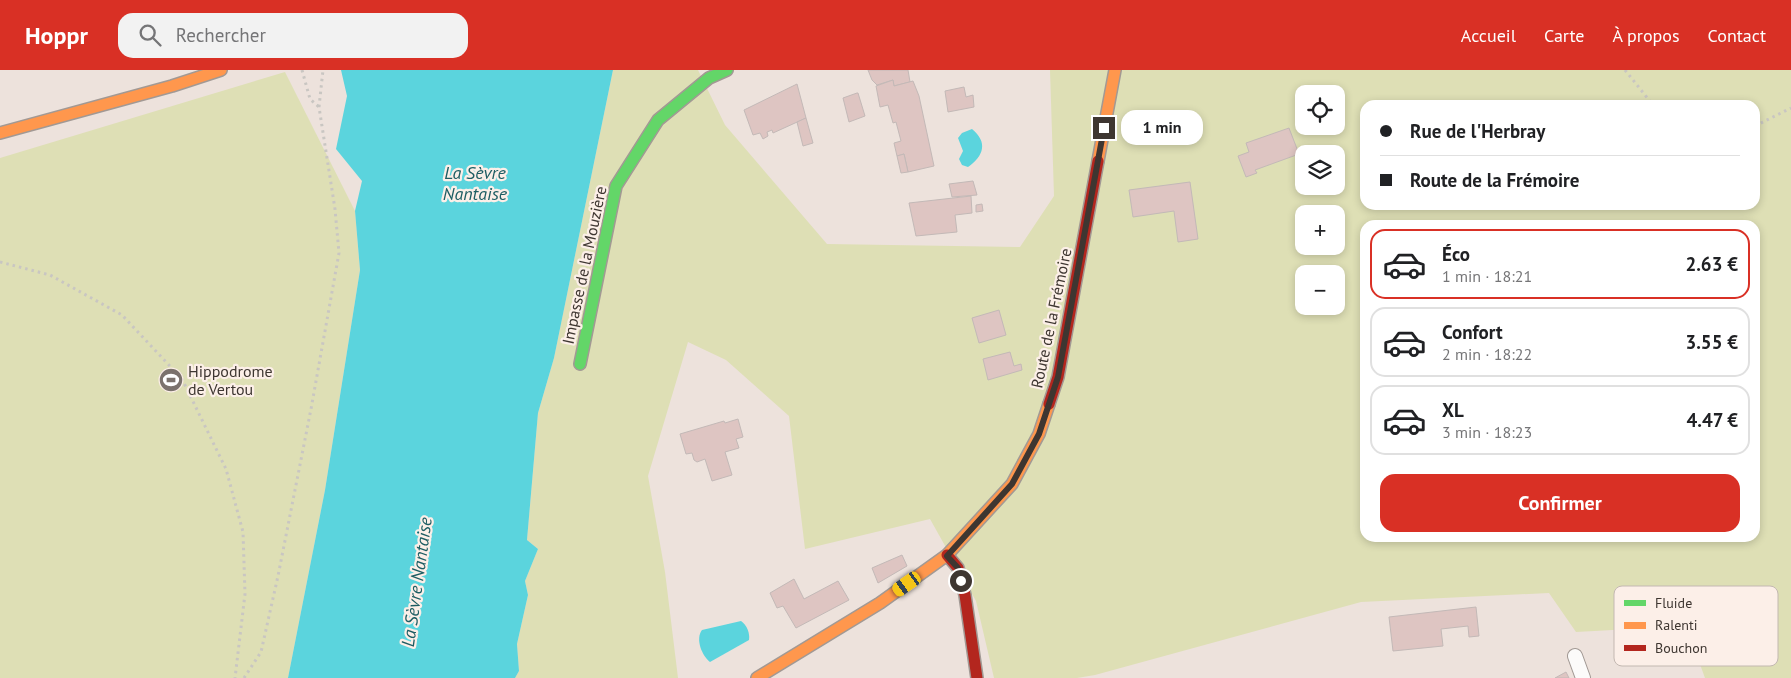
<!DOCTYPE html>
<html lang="fr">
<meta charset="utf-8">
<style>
:root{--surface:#fff;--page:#f2f2f2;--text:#202124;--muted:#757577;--line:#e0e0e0;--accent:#d93025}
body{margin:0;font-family:"PT Sans",sans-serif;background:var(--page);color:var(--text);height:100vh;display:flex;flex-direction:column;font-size:19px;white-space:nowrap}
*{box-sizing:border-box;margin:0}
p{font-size:16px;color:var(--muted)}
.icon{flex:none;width:28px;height:28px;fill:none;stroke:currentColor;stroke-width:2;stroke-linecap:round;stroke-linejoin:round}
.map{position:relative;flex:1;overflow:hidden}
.drawer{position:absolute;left:1360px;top:150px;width:400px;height:322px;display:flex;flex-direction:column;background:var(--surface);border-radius:15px;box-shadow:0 2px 8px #0003}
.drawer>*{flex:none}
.hud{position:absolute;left:1360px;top:30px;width:400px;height:110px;border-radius:15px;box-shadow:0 2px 8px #0003;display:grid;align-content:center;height:110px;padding:0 20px;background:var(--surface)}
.tools{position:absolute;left:1295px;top:15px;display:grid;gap:10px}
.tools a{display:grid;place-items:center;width:50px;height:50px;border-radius:10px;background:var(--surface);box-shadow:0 2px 8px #0003;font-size:25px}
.end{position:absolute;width:22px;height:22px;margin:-11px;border:6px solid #3e3631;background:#fff;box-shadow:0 0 0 2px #fff}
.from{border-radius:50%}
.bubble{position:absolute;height:35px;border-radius:15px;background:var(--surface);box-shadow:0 2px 8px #0003;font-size:16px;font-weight:700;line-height:35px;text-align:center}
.car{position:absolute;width:15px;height:30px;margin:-15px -8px;border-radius:6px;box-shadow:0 0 4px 1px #0007;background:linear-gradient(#f5c518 24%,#345 0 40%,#f5c518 0 76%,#345 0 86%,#f5c518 0)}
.hud b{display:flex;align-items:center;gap:18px;height:48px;font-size:19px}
.hud b+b{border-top:1px solid var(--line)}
.hud i{width:12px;height:12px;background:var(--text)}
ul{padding:9px 0 0;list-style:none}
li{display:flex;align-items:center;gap:15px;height:70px;margin:0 10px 8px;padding:0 10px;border:2px solid var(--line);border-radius:15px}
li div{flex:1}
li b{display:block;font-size:19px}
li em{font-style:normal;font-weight:700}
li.on{border-color:var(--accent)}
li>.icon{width:45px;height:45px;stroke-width:1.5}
.primary-button{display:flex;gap:10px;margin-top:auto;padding:10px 20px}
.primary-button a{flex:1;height:58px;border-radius:15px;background:var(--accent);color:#fff;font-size:20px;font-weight:700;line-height:58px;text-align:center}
header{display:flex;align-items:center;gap:30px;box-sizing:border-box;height:70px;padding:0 25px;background:var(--accent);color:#fff}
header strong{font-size:24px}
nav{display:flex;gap:28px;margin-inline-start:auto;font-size:18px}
.search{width:350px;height:45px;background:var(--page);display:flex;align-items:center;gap:12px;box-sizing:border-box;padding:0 18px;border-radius:15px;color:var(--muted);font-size:19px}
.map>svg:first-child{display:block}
.green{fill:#dedfb5;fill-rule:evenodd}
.water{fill:#5bd4dd}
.building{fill:#dec5c2;stroke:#c3b9b7}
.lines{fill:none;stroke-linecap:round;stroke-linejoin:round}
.lane-casing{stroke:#a29994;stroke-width:16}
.fast-casing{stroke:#a29994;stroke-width:14}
.slow-casing{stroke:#a29994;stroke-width:14}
.jam-casing{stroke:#a29994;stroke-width:14}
.path{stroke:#c9c6c2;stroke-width:3;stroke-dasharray:2.5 4;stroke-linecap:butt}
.lane{stroke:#fcfbfa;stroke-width:14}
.fast{stroke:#63d668;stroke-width:11}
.slow{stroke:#ff974d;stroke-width:11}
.jam{stroke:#b3261e;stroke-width:11}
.route{stroke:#3e3631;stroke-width:6}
.labels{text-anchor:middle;stroke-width:4.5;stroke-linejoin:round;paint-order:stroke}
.street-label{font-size:16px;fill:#3e3631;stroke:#fcefe8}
.poi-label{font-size:16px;fill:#3e3631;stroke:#fcefe8;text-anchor:start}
.water-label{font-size:18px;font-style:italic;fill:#1d5d63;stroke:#fcefe8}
.key{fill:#fcefe8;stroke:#c3b8b1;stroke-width:1}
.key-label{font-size:14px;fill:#3e3631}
</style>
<header>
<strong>Hoppr</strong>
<div class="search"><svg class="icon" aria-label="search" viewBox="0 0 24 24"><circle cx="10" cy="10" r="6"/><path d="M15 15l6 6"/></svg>Rechercher</div>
<nav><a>Accueil</a><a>Carte</a><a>À propos</a><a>Contact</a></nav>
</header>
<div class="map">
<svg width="1791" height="608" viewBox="0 0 1791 608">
<rect width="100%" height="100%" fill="#ede2dc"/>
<g class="green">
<path d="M613 0H698L725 55 827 174 1020 177 1054 126 1050 0H1791V608H1705L1686 556 1576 562 1549 523 1361 532 1095 605 1077 608H994L976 531 930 449 805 479 789 346 726 290 688 272 648 406 665 502 678 608H515L519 601 517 574 528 525 525 511 538 479 527 470 538 343 554 288ZM1304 24H1336V56H1304ZM1365 35H1755V135H1365ZM1304 84H1336V116H1304ZM1304 144H1336V176H1304ZM1365 155H1755V468H1365ZM1304 204H1336V236H1304Z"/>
<polygon points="285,2 355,141 360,200 325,420 288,608 0,608 0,88"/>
</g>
<g class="water">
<polygon points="341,0 613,0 554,288 538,343 527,470 538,479 525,511 528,525 517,574 519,601 515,608 288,608 325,420 360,200 355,141 362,111 336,79 347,26"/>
<path d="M972 59C988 72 984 86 968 97L962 95 959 89 963 81 958 68 962 63Z"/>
<path d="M741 551C747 555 750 563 749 570L710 592C702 586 695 569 702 560Z"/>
</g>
<g class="building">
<polygon points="868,0 908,0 910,12 894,16 893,10 877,15 872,10"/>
<polygon points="893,10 894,16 913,11 919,26 934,96 908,102 904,84 897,86 894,73 901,71 896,52 893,53 888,35 880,37 876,16"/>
<polygon points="797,14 806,48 773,63 772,60 767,62 768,66 763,69 760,63 753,65 744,40"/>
<polygon points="964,17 966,27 973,25 974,37 948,42 945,21"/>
<polygon points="857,23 858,23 865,46 849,52 843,28"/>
<polygon points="806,48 813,73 803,76 797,52"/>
<polygon points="1289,58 1299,84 1255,100 1257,103 1246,107 1238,86 1249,82 1246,73"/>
<polygon points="904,84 908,102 901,103 897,86"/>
<polygon points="973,111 977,125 952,127 949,114"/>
<polygon points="1190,112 1198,169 1178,172 1174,141 1133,147 1129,120"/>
<polygon points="971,126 972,143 955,145 957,162 916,166 909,133"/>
<polygon points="982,134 983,141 976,142 976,135"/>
<polygon points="999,240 1006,265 979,273 972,248"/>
<polygon points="1010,282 1014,296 1021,294 1022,300 988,310 983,289"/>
<polygon points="738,349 743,367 736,369 739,378 725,382 732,405 712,411 705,389 697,392 694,390 692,383 686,384 680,364 724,351 725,353"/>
<polygon points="902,485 907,496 878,513 872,498"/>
<polygon points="794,509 804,529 838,511 849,530 796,558 783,536 777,538 770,523"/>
<polygon points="1476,537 1479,566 1469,567 1468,556 1441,559 1443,576 1393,581 1389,547"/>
<polygon points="1566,602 1569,608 1555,608"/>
</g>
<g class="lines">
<g class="lane-casing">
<polyline id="lane" points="1575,586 1583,608"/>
</g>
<g class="fast-casing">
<polyline id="fast" points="580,294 616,116 658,50 709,8 727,0"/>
</g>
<g class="slow-casing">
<g id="slow">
<polyline points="0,63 172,16 221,0"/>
<polyline points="1098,91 1115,0"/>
<polyline points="757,608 880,533 947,485 1012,414 1039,364 1049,334"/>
</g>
</g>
<g class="jam-casing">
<g id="jam">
<polyline points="1049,334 1058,307 1098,91"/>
<polyline points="947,485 958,498 965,525 977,608"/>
</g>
</g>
<g class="path">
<polyline points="302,0 310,29 319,37"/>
<polyline points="1625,0 1653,35"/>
<polyline points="1755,56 1791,38"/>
<polyline points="0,192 50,205 122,245 182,309 226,399 243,462 245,524 235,608"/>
<polyline points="244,608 261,582 278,506 311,339 339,183 335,139 319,37 323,0"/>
</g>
<use href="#lane" class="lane"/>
<use href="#fast" class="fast"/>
<use href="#slow" class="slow"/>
<use href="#jam" class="jam"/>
</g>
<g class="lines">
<polyline class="route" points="961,511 958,498 947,486 1012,414 1039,364 1058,307 1104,58"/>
</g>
<defs>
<g id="stadium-disc" transform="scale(1.25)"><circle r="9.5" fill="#7b726d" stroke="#fcefe8"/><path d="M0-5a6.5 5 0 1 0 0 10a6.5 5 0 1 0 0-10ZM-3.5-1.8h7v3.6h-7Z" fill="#fff"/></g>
</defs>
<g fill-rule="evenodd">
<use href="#stadium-disc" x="171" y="310"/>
</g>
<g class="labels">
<g class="street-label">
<text transform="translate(584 195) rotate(-78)" y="6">Impasse de la Mouzière</text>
<text transform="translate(1051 248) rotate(-78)" y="6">Route de la Frémoire</text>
</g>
<g class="poi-label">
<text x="188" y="307">Hippodrome<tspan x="188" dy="18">de Vertou</tspan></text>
</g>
<g class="water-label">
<text x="475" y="109">La Sèvre<tspan x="475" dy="21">Nantaise</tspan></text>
<text transform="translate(417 512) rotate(-82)" y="6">La Sèvre Nantaise</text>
</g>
</g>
<rect x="1614" y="516" width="164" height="80" rx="8" class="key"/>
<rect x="1624" y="530" width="22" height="6" fill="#63d668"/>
<rect x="1624" y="552" width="22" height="7" fill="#ff974d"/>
<rect x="1624" y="575" width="22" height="6" fill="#b3261e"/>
<g class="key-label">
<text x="1655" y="538">Fluide</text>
<text x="1655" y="560">Ralenti</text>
<text x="1655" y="583">Bouchon</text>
</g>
</svg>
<div class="tools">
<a><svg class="icon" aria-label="locate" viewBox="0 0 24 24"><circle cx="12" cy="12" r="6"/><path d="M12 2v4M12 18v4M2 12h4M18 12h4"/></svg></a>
<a><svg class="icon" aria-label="layers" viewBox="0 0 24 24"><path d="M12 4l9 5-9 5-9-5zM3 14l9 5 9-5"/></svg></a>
<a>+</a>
<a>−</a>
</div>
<i class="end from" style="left:961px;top:511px"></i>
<i class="end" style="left:1104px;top:58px"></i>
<div class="bubble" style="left:1121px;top:40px;width:82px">1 min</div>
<i class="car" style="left:907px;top:514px;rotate:235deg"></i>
<div class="hud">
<b><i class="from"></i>Rue de l'Herbray</b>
<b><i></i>Route de la Frémoire</b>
</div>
<section class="drawer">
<ul>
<li class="on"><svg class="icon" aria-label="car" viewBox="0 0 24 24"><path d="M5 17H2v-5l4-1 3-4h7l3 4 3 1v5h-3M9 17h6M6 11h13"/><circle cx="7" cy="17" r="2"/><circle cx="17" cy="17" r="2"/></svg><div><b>Éco</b><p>1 min · 18:21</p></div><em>2.63 €</em></li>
<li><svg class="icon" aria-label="car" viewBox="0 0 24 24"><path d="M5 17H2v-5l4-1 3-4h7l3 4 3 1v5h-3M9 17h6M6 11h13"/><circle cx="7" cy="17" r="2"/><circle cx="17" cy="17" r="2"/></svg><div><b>Confort</b><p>2 min · 18:22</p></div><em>3.55 €</em></li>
<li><svg class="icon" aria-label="car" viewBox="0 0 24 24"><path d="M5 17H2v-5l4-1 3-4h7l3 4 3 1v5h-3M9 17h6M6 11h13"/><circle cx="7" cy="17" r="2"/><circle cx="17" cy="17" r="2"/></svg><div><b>XL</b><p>3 min · 18:23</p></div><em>4.47 €</em></li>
</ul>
<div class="primary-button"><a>Confirmer</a></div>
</section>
</div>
